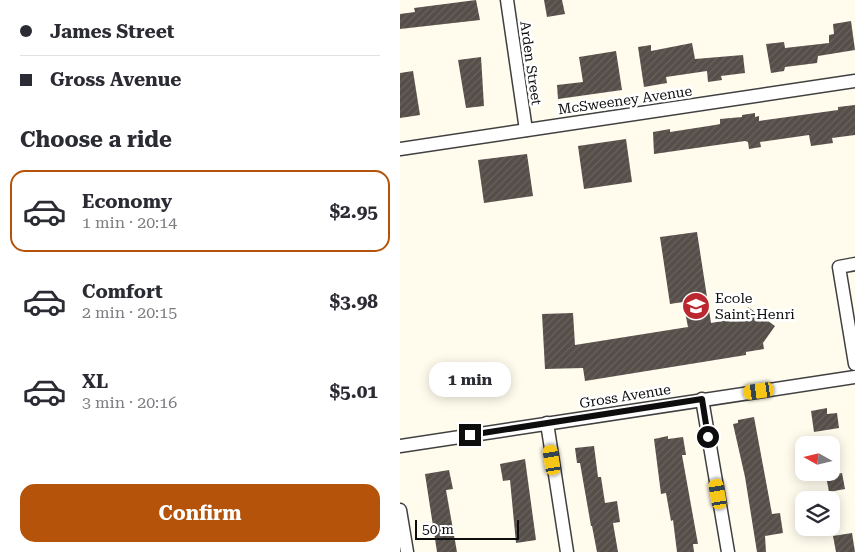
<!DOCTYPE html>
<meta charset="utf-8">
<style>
:root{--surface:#fff;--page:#f7f7f7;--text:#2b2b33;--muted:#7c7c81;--line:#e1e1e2;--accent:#b45309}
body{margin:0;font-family:"Roboto Serif",serif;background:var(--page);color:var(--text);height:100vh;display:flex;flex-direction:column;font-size:19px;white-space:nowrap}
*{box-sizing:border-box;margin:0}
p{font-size:16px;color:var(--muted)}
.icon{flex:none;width:28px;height:28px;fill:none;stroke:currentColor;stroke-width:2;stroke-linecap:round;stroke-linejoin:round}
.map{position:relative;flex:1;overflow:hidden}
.details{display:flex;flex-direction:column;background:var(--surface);width:400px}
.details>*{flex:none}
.top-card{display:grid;align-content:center;height:110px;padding:0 20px;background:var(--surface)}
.needle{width:32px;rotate:278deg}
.controls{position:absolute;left:395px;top:436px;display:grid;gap:10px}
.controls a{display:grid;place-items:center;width:45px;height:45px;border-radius:10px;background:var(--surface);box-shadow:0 2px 12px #0003;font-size:25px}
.scale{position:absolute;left:15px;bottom:12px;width:104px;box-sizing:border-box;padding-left:5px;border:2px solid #0d0d0d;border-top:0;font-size:14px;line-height:18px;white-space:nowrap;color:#0d0d0d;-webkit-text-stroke:4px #fff;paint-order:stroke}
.end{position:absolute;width:22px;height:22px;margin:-11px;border:6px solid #0d0d0d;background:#fff;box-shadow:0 0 0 2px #fff}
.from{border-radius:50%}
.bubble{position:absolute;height:35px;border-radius:15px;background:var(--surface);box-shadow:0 2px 12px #0003;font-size:16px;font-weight:700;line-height:35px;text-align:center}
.car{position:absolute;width:15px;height:30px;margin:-15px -8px;border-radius:6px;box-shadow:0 0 4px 1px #0007;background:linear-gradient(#f5c518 24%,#345 0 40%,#f5c518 0 76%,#345 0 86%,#f5c518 0)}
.top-card b{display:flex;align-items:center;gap:18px;height:48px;font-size:19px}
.top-card b+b{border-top:1px solid var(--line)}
.top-card i{width:12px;height:12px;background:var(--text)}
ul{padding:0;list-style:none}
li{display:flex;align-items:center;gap:15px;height:82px;margin:0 10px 8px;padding:0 10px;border:2px solid transparent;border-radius:15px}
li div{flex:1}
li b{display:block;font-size:19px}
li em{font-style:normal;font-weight:700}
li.active{border-color:var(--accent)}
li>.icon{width:45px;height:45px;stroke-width:1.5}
h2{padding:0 20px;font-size:22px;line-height:60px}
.cta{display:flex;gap:10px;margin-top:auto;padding:10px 20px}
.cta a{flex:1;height:58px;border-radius:15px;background:var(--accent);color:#fff;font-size:20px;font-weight:700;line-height:58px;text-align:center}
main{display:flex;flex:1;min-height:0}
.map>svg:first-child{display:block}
.building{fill:url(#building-hatch)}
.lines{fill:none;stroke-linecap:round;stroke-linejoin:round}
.minor-casing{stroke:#404040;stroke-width:15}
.minor{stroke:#fff;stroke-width:12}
.route{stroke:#0d0d0d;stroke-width:6}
.labels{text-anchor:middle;stroke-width:5;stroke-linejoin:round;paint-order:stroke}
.street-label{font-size:14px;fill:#0d0d0d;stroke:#fff}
.poi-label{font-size:14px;fill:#0d0d0d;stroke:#fff;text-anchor:start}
</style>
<main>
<section class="details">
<div class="top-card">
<b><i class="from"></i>James Street</b>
<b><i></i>Gross Avenue</b>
</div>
<h2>Choose a ride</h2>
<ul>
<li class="active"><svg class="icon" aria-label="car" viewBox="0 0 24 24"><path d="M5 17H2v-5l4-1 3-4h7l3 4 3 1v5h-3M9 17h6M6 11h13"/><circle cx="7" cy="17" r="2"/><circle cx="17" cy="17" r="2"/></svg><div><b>Economy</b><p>1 min · 20:14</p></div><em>$2.95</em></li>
<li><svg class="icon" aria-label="car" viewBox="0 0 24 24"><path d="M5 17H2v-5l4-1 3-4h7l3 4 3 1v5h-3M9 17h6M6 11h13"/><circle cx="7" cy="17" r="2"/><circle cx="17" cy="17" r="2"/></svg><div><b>Comfort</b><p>2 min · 20:15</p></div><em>$3.98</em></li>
<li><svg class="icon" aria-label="car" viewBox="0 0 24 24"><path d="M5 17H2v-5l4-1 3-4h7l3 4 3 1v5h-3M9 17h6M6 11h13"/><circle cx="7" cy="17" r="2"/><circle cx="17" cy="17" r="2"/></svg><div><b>XL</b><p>3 min · 20:16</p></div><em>$5.01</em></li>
</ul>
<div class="cta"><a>Confirm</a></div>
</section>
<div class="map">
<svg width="455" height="552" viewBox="0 0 455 552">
<defs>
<pattern id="building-hatch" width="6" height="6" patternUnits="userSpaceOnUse" patternTransform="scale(1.25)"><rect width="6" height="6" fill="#554e49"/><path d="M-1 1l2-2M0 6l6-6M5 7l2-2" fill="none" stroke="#68635f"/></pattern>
</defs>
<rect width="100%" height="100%" fill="#fffbed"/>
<g class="building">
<polygon points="76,0 80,20 0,29 0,14 15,12 14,8"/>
<polygon points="144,0 162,0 165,14 147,17"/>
<polygon points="451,21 455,50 418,56 417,63 385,67 384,71 371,73 366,44 384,42 385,48 429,43 429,35 434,34 433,24"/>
<polygon points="292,43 295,59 343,55 345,73 321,76 322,80 308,82 307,71 266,77 267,83 244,87 238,47 251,45 251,51"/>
<polygon points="216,51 222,90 158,99 157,85 183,82 179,57"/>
<polygon points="81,57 84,106 66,108 58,60"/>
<polygon points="13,71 20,115 0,118 0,73"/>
<polygon points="455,105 455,135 432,138 433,143 411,146 409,135 360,142 361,147 349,149 348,142 345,141 254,154 253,132 270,129 270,132 315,125 320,124 320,119 342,117 342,115 355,113 355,117 359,116 359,121 438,110 438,107"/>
<polygon points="226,139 232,182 184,189 178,146"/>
<polygon points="127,154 133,196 84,203 78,160"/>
<polygon points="297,232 311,323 340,318 348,307 375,326 363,343 364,349 346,352 346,355 185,381 183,368 145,369 142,314 173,313 175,345 288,327 283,302 270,304 260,237"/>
<polygon points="427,408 427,414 437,413 439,428 414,432 411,411"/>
<polygon points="354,417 372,514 380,513 383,533 365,536 366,552 357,552 345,477 333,424 338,423 338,420"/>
<polygon points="268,436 268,439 283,437 286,455 282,455 298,544 293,544 294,552 277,552 273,520 271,521 266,493 261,494 254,439"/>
<polygon points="194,446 198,477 201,477 205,503 217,501 220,522 213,523 218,552 197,552 192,526 191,526 180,463 177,463 175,448"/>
<polygon points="125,459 136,540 116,543 110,480 103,481 100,464"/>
<polygon points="49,470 53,489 46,490 57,552 37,552 25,474"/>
<polygon points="442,473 445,489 429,492 426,476"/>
<polygon points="452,533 455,552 436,552 433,536"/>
</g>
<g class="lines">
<g class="minor-casing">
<g id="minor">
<polyline points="107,0 126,130"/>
<polyline points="0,149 455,81"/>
<polyline points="455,264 439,267 455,364"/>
<polyline points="302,399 328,552"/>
<polyline points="147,423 167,552"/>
<polyline points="0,446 455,377"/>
<polyline points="0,510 7,552"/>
</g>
</g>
<use href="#minor" class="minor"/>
</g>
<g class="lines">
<polyline class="route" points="70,435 302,399 308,437"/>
</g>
<defs>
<g id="school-disc" transform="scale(1.4375)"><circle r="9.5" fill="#bb272f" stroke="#fff"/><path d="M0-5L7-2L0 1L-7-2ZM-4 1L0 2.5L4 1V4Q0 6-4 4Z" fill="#fff"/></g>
</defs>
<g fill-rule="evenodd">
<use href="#school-disc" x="296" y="306"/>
</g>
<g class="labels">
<g class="street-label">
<text transform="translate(131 63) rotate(82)" y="5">Arden Street</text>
<text transform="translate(225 100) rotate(-8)" y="5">McSweeney Avenue</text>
<text transform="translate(225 396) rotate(-9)" y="5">Gross Avenue</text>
</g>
<g class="poi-label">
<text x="315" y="303">Ecole<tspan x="315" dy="16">Saint-Henri</tspan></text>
</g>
</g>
</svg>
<div class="controls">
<a><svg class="needle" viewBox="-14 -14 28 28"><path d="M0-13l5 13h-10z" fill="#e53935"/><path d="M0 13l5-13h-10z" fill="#7c7c81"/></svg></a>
<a><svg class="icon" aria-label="layers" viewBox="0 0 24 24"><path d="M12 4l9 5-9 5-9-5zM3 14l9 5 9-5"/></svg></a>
</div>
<div class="scale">50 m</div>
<i class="end from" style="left:308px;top:437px"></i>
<i class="end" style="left:70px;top:435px"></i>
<div class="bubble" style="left:29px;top:362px;width:82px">1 min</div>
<i class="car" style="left:359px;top:391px;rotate:262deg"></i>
<i class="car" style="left:152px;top:460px;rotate:351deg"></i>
<i class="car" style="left:318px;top:494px;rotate:350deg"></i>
</div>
</main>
